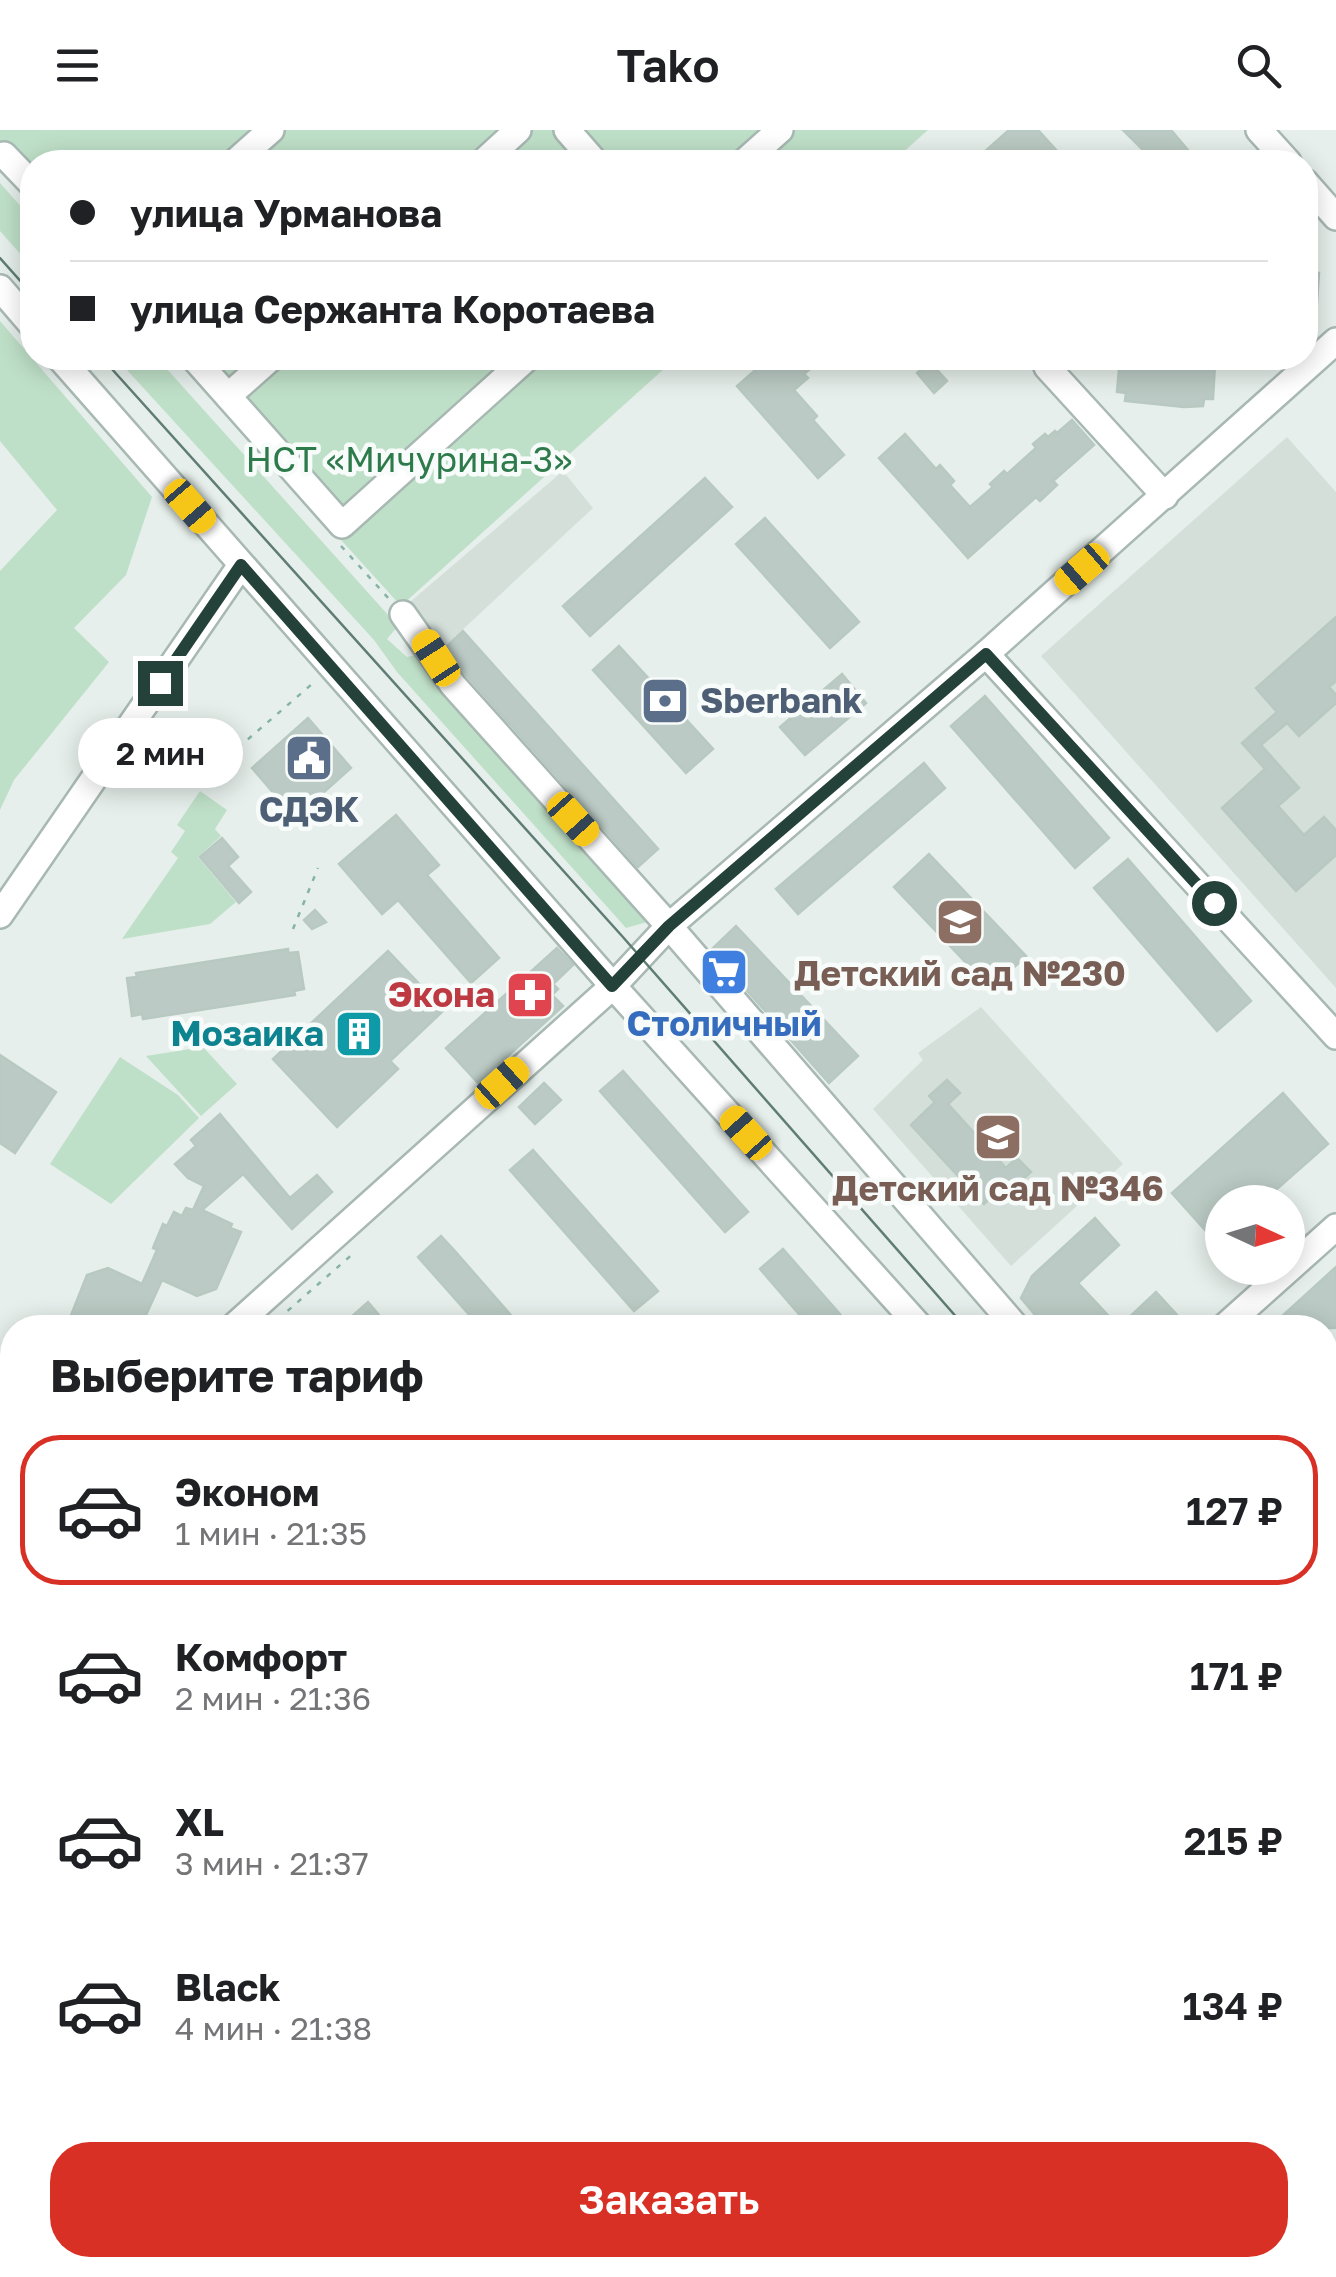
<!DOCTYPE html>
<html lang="ru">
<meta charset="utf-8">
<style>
:root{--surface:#fff;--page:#f2f2f2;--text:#202124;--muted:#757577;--line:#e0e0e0;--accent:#d93025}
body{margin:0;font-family:"Golos Text",sans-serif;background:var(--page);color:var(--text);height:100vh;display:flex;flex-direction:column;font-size:38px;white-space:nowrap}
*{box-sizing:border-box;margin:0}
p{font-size:32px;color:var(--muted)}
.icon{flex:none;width:55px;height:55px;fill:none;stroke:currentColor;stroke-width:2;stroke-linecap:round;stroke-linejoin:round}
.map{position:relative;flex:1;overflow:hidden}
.side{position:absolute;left:0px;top:1185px;width:1338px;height:962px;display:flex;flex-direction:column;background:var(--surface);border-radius:40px 40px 0 0;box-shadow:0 5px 25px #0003}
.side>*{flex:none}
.guide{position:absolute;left:20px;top:20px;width:1298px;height:220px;border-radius:40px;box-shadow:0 5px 25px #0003;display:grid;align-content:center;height:220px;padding:0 50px;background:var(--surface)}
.needle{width:65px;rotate:94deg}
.tools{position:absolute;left:1205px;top:1055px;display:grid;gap:20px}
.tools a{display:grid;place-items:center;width:100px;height:100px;border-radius:50%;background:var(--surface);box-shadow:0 5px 25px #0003;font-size:50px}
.end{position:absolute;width:45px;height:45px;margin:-22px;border:12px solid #24423a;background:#fff;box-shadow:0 0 0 5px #fff}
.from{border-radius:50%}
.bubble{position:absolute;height:70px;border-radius:35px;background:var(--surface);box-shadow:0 5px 25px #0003;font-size:32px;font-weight:600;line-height:70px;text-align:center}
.car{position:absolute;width:30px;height:60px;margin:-30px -15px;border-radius:12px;box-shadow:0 0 8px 2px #0007;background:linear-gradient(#f5c518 24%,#345 0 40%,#f5c518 0 76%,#345 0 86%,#f5c518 0)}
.guide b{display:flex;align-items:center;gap:35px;height:95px;font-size:38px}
.guide b+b{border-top:2px solid var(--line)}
.guide i{width:25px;height:25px;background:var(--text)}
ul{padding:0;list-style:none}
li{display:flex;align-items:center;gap:30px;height:150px;margin:0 20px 15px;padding:0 30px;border:5px solid transparent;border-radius:40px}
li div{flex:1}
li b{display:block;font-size:38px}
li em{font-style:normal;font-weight:600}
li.active{border-color:var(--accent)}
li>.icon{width:90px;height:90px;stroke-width:1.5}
h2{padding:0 50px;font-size:45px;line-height:120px}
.button{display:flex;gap:20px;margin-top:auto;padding:20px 50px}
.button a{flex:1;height:115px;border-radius:40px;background:var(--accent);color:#fff;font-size:40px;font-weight:600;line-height:115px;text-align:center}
header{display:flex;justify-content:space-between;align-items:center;height:130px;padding:0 50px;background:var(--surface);font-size:45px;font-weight:600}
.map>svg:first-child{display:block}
.built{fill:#d4dfda}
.green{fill:#bfe0c8}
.building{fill:#bbcac4;stroke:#b8c9c2;stroke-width:2.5}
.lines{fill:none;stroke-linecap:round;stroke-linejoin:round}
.minor-casing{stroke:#a8b8b2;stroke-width:30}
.path{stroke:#86b3a5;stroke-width:2.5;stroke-dasharray:5 8;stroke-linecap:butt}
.minor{stroke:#fff;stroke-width:25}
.tram{stroke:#5f7d75;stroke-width:2.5}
.route{stroke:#24423a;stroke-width:12}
.labels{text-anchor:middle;stroke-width:9;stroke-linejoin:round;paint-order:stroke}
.park-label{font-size:35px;fill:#2d7a4b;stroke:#f7fbf9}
.service-label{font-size:35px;font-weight:bold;fill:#4e5e75;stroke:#f7fbf9;text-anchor:start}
.education-label{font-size:35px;font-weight:bold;fill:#785e54;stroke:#f7fbf9}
.health-label{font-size:35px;font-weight:bold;fill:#be3a42;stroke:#f7fbf9;text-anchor:end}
.shop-label{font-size:35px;font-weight:bold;fill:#366cbe;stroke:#f7fbf9}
.culture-label{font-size:35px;font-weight:bold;fill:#0d838f;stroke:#f7fbf9;text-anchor:end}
</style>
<header><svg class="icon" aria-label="menu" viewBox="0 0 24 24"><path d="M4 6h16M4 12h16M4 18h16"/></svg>Tako<svg class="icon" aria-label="search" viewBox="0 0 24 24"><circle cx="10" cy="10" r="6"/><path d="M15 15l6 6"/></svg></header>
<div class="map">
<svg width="1336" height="2147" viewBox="0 0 1336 2147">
<rect width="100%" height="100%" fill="#e6efeb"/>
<g class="built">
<polygon points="1287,307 1336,362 1336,858 1041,526"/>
<polygon points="563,341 593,378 445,516 410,472"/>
<polygon points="981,877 1123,1034 1011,1136 873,979 923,930 918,923"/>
</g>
<g class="green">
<polygon points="0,0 928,0 892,32 32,32 32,68 0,32"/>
<polygon points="0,53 32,89 32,137 0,101"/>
<polygon points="0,191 152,367 126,445 74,498 109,532 14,650 0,680 0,441 57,380 0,311"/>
<polygon points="116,228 157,228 398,496 387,509 407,527 421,524 647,792 626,798 397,542 374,510"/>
<polygon points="176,228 676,228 401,476"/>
<polygon points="200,661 227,680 215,699 221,706 198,727 236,772 210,794 122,809 178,728 171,722 185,701 177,695"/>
<polygon points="203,917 237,954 201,986 146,926"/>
<polygon points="120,927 178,965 199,988 111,1074 50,1034"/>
<polygon points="0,1426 12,1426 12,1964 0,1961"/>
</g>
<g class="building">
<polygon points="1009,0 1038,0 1067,32 973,32"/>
<polygon points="1123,0 1171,0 1198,32 1155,32"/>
<polygon points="1305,142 1319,143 1316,186 1305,186"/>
<polygon points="769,228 823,228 804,244 808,248 794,260 817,286 813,290 844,325 818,348 737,256"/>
<polygon points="1120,228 1207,228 1206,233 1215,234 1213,269 1204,269 1203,276 1184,277 1125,271 1126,263 1117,262"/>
<polygon points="930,232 947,251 934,263 917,243"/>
<polygon points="1072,290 1094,315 1053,351 1057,355 1040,371 1036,367 968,428 879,328 905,304 936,339 940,335 954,351 950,355 970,377 993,357 990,354 1004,341 1007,344 1036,318 1033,314 1045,304 1048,307 1055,301 1057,303"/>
<polygon points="705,348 732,377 590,506 563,476"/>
<polygon points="765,388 859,492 830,518 736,414"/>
<polygon points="1336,487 1336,551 1329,557 1336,565 1336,573 1299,606 1287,593 1261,615 1299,658 1278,676 1304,705 1324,687 1336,700 1336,725 1296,761 1222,678 1265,639 1242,613 1277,582 1256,558"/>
<polygon points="463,501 658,719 638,737 466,545 446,517"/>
<polygon points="619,516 713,619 686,643 593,540"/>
<polygon points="842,544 866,573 805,625 780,597"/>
<polygon points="985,566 1109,708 1075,738 951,596"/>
<polygon points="308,588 351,638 295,688 252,638"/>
<polygon points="924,633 945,658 798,784 776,759"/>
<polygon points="396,685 439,735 427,745 499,828 471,853 398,770 382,784 339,734"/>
<polygon points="222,708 238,727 228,736 251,762 239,773 200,727"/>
<polygon points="929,724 1026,826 991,859 894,757"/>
<polygon points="1128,729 1251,871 1217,901 1094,758"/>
<polygon points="315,780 326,792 312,799 304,790"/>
<polygon points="736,796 858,926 829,953 711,820"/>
<polygon points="557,818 573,835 553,854 558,859 552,865 563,876 478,953 446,918"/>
<polygon points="288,819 288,823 298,822 304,859 294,861 295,865 143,889 142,884 132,886 127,848 137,847 136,843"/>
<polygon points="388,821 444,880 390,931 398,939 337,997 273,929"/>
<polygon points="0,925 56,962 15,1023 0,1013"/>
<polygon points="623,941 748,1082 725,1102 600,961"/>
<polygon points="947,950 960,963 948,974 1006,1038 1017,1028 1031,1042 1014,1057 1009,1051 984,1074 911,995 935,972 929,966"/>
<polygon points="544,953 561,970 535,994 519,977"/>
<polygon points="1283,963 1328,1014 1262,1072 1222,1072 1222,1119 1172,1063"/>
<polygon points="220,984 290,1068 317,1045 332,1062 292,1099 243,1044 202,1080 232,1094 230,1098 241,1102 216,1159 197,1166 162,1150 140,1198 66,1198 87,1145 108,1138 142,1154 157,1120 153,1118 163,1094 167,1096 174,1082 182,1086 186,1078 193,1080 204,1056 188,1048 175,1034 196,1016 191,1010"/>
<polygon points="533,1020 658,1161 634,1181 510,1040"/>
<polygon points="1095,1088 1119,1115 1078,1153 1119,1197 1156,1162 1189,1198 1046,1198 1021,1168 1032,1146"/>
<polygon points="441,1106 454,1120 522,1198 481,1198 418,1127"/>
<polygon points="783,1119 852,1198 811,1198 760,1139"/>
<polygon points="1336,1137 1336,1198 1269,1198"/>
<polygon points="368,1172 390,1198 339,1198"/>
</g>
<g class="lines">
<g class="minor-casing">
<g id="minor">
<polyline points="567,0 595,32"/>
<polyline points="1259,0 1288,32"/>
<polyline points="4,25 32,54"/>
<polyline points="235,32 271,0"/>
<polyline points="483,32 518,0"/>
<polyline points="744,32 780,0"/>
<polyline points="1305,52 1336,87"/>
<polyline points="0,158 32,195"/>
<polyline points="60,228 613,856 921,1198"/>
<polyline points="194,228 342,395 527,228"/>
<polyline points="1057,228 1047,237 1165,366"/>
<polyline points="228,266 271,228"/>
<polyline points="403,484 453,555 669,796 1017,1198"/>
<polyline points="986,524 1336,906"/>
<polyline points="0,785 241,435"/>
<polyline points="232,1198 613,856 669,796 986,524 1336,211"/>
<polyline points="1223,1198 1336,1097"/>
<polyline points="0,1325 12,1327"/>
<polyline points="1325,1548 1336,1560"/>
<polyline points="1325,1653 1336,1665"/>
<polyline points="0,1849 0,1848"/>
<polyline points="1325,1952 1336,1942"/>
<polyline points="0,2023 12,2025"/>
<polyline points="675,2135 729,2147"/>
<polyline points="37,2147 39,2135"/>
<polyline points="613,2147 615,2135"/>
<polyline points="1259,2147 1261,2135"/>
</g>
</g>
<g class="path">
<polyline points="341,416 390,470"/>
<polyline points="216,612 231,622"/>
<polyline points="215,649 232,623 312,554"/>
<polyline points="293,799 318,738"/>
<polyline points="268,1198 355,1122"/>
<polyline points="0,1358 12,1361"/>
<polyline points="0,1986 12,1988"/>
</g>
<use href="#minor" class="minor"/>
<g class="tram">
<polyline points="0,128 32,164"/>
<polyline points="102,228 622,806 966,1198"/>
<polyline points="1325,1605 1336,1618"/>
</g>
</g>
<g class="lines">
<polyline class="route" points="160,553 241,435 612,856 669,796 986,524 1214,773"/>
</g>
<defs>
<g id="bank-square" transform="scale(2.5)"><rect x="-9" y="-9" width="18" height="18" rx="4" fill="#5c6f8a" stroke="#f7fbf9"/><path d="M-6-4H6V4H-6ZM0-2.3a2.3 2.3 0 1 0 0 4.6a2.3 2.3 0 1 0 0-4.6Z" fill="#fff"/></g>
<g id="civic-square" transform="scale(2.5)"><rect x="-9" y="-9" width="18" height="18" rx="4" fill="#5c6f8a" stroke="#f7fbf9"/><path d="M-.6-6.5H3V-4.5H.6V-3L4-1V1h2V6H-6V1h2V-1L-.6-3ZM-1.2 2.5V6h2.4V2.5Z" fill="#fff"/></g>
<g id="school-square" transform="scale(2.5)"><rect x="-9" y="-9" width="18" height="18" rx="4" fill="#8d6e63" stroke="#f7fbf9"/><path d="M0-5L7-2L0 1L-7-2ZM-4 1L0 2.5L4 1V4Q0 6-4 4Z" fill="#fff"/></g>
<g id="supermarket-square" transform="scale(2.5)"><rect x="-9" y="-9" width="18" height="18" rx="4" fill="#3f7fe0" stroke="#f7fbf9"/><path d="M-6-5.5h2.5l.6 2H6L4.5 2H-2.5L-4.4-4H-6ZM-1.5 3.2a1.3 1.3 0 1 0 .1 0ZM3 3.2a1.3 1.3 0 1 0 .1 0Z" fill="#fff"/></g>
<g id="pharmacy-square" transform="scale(2.5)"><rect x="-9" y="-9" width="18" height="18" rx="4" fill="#e0444e" stroke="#f7fbf9"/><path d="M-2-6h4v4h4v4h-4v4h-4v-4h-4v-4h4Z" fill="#fff"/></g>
<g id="building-square" transform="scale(2.5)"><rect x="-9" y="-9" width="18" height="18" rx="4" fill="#0f9aa8" stroke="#f7fbf9"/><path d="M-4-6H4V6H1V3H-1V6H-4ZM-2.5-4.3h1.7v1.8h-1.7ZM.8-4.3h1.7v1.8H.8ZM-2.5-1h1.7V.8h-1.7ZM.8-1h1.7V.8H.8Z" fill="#fff"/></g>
</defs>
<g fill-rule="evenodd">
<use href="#bank-square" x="665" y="571"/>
<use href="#civic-square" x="309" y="628"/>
<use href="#school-square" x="960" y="792"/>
<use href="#supermarket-square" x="724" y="842"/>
<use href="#pharmacy-square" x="530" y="865"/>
<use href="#building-square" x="359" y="904"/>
<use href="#school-square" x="998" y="1007"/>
</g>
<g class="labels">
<g class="park-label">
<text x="409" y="342">НСТ «Мичурина-3»</text>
</g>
<g class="service-label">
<text x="700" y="583">Sberbank</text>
<text x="309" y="692" text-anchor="middle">СДЭК</text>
</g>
<g class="education-label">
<text x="960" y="856">Детский сад №230</text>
<text x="998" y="1071">Детский сад №346</text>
</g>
<g class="health-label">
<text x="495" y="877">Экона</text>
</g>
<g class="shop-label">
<text x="724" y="906">Столичный</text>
</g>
<g class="culture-label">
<text x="324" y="916">Мозаика</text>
</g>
</g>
</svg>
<div class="tools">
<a><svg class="needle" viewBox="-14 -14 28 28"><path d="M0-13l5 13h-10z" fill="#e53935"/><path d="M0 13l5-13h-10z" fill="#757577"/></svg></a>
</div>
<i class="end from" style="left:1214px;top:773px"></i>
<i class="end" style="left:160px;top:553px"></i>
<div class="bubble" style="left:78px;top:588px;width:165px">2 мин</div>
<i class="car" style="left:190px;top:376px;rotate:139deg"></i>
<i class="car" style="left:1082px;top:439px;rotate:229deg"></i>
<i class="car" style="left:436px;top:528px;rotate:327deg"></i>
<i class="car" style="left:573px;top:689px;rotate:138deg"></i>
<i class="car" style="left:502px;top:953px;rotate:48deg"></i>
<i class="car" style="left:746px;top:1003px;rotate:318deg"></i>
<div class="guide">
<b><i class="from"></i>улица Урманова</b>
<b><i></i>улица Сержанта Коротаева</b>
</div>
<section class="side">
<h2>Выберите тариф</h2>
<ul>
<li class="active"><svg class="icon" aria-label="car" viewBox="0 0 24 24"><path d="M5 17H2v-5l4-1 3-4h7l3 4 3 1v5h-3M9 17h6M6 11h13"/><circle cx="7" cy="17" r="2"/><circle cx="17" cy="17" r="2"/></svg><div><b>Эконом</b><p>1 мин · 21:35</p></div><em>127 ₽</em></li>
<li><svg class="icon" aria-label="car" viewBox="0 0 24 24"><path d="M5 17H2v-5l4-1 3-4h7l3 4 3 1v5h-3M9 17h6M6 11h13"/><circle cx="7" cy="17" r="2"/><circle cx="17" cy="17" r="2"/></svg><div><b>Комфорт</b><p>2 мин · 21:36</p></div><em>171 ₽</em></li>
<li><svg class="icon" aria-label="car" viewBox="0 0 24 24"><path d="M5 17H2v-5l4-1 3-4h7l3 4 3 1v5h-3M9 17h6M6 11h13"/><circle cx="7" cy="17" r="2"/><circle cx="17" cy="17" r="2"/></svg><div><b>XL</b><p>3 мин · 21:37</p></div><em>215 ₽</em></li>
<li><svg class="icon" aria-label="car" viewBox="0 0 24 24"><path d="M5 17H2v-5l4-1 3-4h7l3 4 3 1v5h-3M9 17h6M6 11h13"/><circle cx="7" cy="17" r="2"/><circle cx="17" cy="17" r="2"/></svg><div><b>Black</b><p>4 мин · 21:38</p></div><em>134 ₽</em></li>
</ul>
<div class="button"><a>Заказать</a></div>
</section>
</div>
